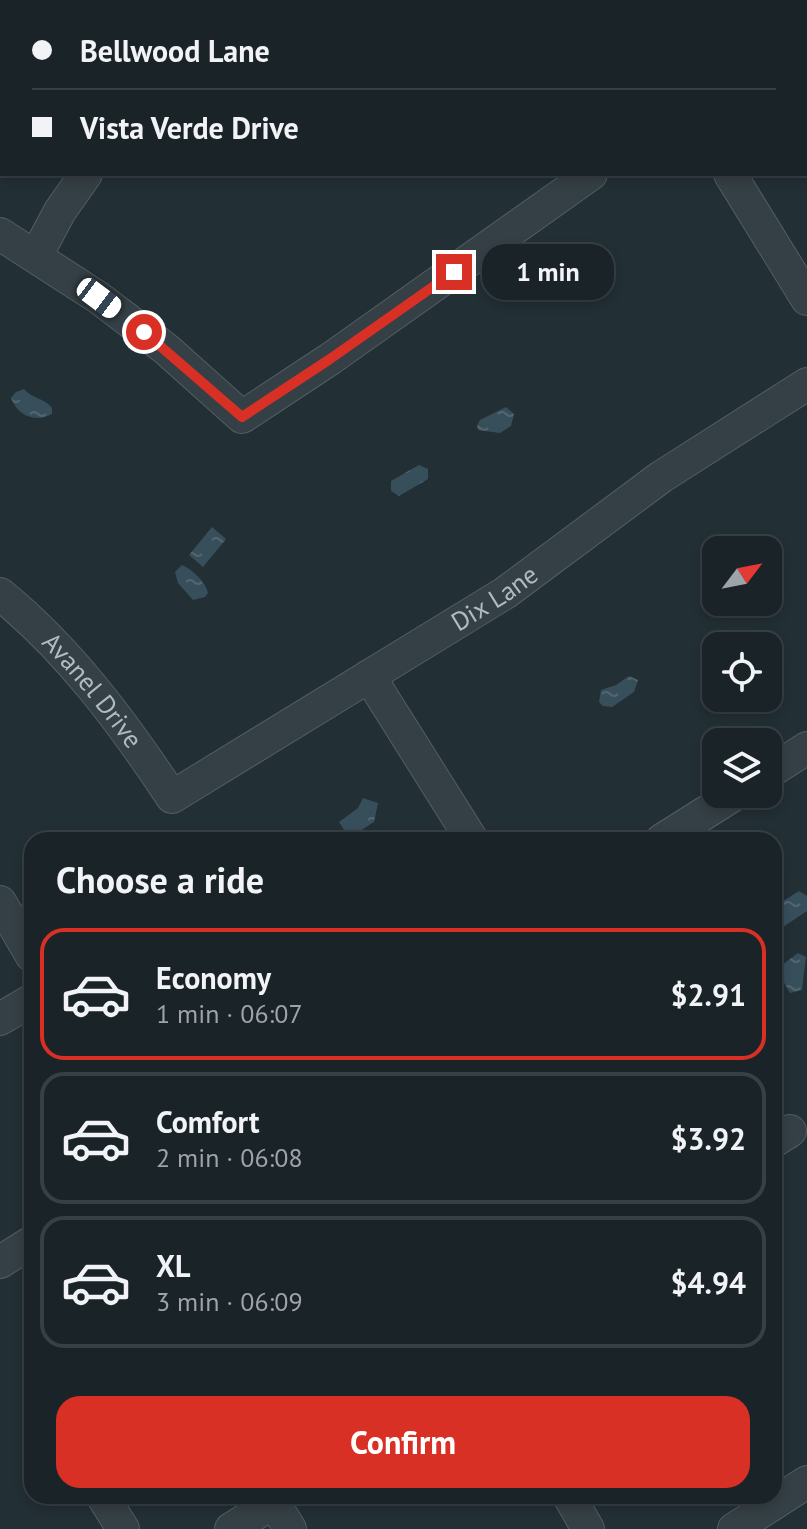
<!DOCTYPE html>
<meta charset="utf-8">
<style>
:root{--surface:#1a2328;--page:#232b30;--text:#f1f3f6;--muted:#9fa4a8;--line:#384045;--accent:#d93025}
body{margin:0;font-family:"PT Sans",sans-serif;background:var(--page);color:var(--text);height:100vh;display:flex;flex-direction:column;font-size:30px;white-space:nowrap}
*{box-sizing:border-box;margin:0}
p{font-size:26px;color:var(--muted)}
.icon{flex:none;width:44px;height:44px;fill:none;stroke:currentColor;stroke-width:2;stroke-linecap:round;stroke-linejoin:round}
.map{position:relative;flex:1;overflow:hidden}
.drawer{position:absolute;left:24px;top:832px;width:758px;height:672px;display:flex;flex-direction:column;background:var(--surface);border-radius:24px;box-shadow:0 4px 12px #0003,0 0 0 2px var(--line)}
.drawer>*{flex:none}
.guide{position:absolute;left:0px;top:0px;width:808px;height:176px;box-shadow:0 4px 12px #0003,0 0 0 2px var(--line);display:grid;align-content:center;height:176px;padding:0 32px;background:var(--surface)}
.needle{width:52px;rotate:58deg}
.tools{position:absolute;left:702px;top:536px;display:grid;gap:16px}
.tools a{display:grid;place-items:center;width:80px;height:80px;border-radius:16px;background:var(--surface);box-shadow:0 4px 12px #0003,0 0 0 2px var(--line);font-size:40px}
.end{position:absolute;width:36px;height:36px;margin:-18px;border:10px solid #d93025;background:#fff;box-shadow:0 0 0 4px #fff}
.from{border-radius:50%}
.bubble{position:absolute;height:56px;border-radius:24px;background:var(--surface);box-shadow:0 4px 12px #0003,0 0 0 2px var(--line);font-size:26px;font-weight:800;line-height:56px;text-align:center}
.car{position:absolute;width:24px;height:48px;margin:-24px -12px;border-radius:10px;box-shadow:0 0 6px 2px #0007;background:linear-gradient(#fff 24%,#345 0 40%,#fff 0 76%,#345 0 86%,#fff 0)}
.guide b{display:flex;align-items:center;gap:28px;height:76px;font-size:30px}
.guide b+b{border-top:2px solid var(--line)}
.guide i{width:20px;height:20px;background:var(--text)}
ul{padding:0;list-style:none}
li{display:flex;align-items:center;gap:24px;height:132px;margin:0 16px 12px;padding:0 16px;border:4px solid var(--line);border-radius:24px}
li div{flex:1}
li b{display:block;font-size:30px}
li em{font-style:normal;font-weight:800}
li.active{border-color:var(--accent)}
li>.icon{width:72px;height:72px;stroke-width:1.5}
h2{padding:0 32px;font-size:36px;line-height:96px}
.button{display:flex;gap:16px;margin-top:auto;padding:16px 32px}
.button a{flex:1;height:92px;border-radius:24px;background:var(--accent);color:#fff;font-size:32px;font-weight:800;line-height:92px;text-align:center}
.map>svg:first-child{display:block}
.water{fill:url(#water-ripples)}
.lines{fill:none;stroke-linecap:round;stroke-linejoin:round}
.minor-casing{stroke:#525e63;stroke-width:34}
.minor{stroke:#354046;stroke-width:32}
.route{stroke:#d93025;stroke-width:10}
.labels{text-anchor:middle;stroke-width:8;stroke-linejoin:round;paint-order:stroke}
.street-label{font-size:26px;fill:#afbbc2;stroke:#1a252a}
</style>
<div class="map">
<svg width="807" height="1529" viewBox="0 0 807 1529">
<defs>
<pattern id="water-ripples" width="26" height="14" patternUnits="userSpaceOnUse" patternTransform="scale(2)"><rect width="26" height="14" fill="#374e5b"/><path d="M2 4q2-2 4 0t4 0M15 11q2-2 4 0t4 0" fill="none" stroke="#516671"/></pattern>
</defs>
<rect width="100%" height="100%" fill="#222f35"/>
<g class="water">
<path d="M24 389C32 399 45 398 52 408V414C35 423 18 416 11 398L16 392Z"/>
<polygon points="506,407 514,414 511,426 500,433 478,430 477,426 480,420"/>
<polygon points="419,465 428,469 428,479 399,496 391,491 391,481"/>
<polygon points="212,527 226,539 203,567 189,555"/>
<path d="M182 565C193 570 205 581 208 593L205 597 193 600 178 583 175 572Z"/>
<polygon points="629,676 638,680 634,692 612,707 603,706 599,702 601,690 616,685"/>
<polygon points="363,798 378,803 374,822 349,838 339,822 358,808"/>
<polygon points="799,891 807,896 807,911 783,927 774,922 774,907"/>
<polygon points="798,953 806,957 802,990 790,993 779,974 778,968"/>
</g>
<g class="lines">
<g class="minor-casing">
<g id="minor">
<polyline points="623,0 624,2"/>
<polyline points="730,174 807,299"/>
<polyline points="0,234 99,298 166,349 242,417 330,359 591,174"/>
<polyline points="36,256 60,211 86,174"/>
<path id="s1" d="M0 594C69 650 123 723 172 797L505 593 661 477 807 384"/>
<polyline points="369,676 472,840"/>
<polyline points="768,773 807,748"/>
<polyline points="662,840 735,794"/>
<polyline points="0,902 32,956"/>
<polyline points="0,1019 32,1000"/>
<polyline points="774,1141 790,1131"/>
<polyline points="0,1262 32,1242"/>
<polyline points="270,1496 290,1529"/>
<polyline points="569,1496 588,1529"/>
<polyline points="103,1497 123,1529"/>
<polyline points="231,1529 274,1502"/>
<polyline points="734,1529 807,1482"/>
</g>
</g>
<use href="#minor" class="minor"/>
</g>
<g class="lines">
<polyline class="route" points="144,332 242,417 330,359 454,272"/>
</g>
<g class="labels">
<g class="street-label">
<text dy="9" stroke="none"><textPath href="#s1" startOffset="646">Dix Lane</textPath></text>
<text dy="9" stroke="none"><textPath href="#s1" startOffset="134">Avanel Drive</textPath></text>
</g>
</g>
</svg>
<div class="tools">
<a><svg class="needle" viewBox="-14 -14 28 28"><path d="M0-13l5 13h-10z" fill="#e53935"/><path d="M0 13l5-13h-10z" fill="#9fa4a8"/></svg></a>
<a><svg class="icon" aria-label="locate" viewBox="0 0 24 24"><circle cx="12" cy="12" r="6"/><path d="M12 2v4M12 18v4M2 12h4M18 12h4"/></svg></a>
<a><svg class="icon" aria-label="layers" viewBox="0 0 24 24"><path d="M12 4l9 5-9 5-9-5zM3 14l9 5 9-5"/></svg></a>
</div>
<i class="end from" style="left:144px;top:332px"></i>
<i class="end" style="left:454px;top:272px"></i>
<div class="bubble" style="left:482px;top:244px;width:132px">1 min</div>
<i class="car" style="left:99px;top:298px;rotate:127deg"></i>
<div class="guide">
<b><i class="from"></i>Bellwood Lane</b>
<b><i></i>Vista Verde Drive</b>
</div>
<section class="drawer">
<h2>Choose a ride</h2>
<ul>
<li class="active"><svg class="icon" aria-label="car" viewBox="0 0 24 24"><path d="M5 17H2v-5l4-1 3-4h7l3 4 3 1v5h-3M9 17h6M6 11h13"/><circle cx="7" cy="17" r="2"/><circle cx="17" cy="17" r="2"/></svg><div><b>Economy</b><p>1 min · 06:07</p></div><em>$2.91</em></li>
<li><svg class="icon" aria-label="car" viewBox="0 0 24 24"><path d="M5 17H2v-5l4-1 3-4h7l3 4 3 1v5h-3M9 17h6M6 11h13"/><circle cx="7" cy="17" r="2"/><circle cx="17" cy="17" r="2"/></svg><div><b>Comfort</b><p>2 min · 06:08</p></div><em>$3.92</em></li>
<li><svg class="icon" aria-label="car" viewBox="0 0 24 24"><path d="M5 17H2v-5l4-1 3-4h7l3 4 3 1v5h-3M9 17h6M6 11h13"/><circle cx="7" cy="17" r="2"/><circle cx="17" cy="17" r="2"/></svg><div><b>XL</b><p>3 min · 06:09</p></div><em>$4.94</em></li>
</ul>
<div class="button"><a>Confirm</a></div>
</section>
</div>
